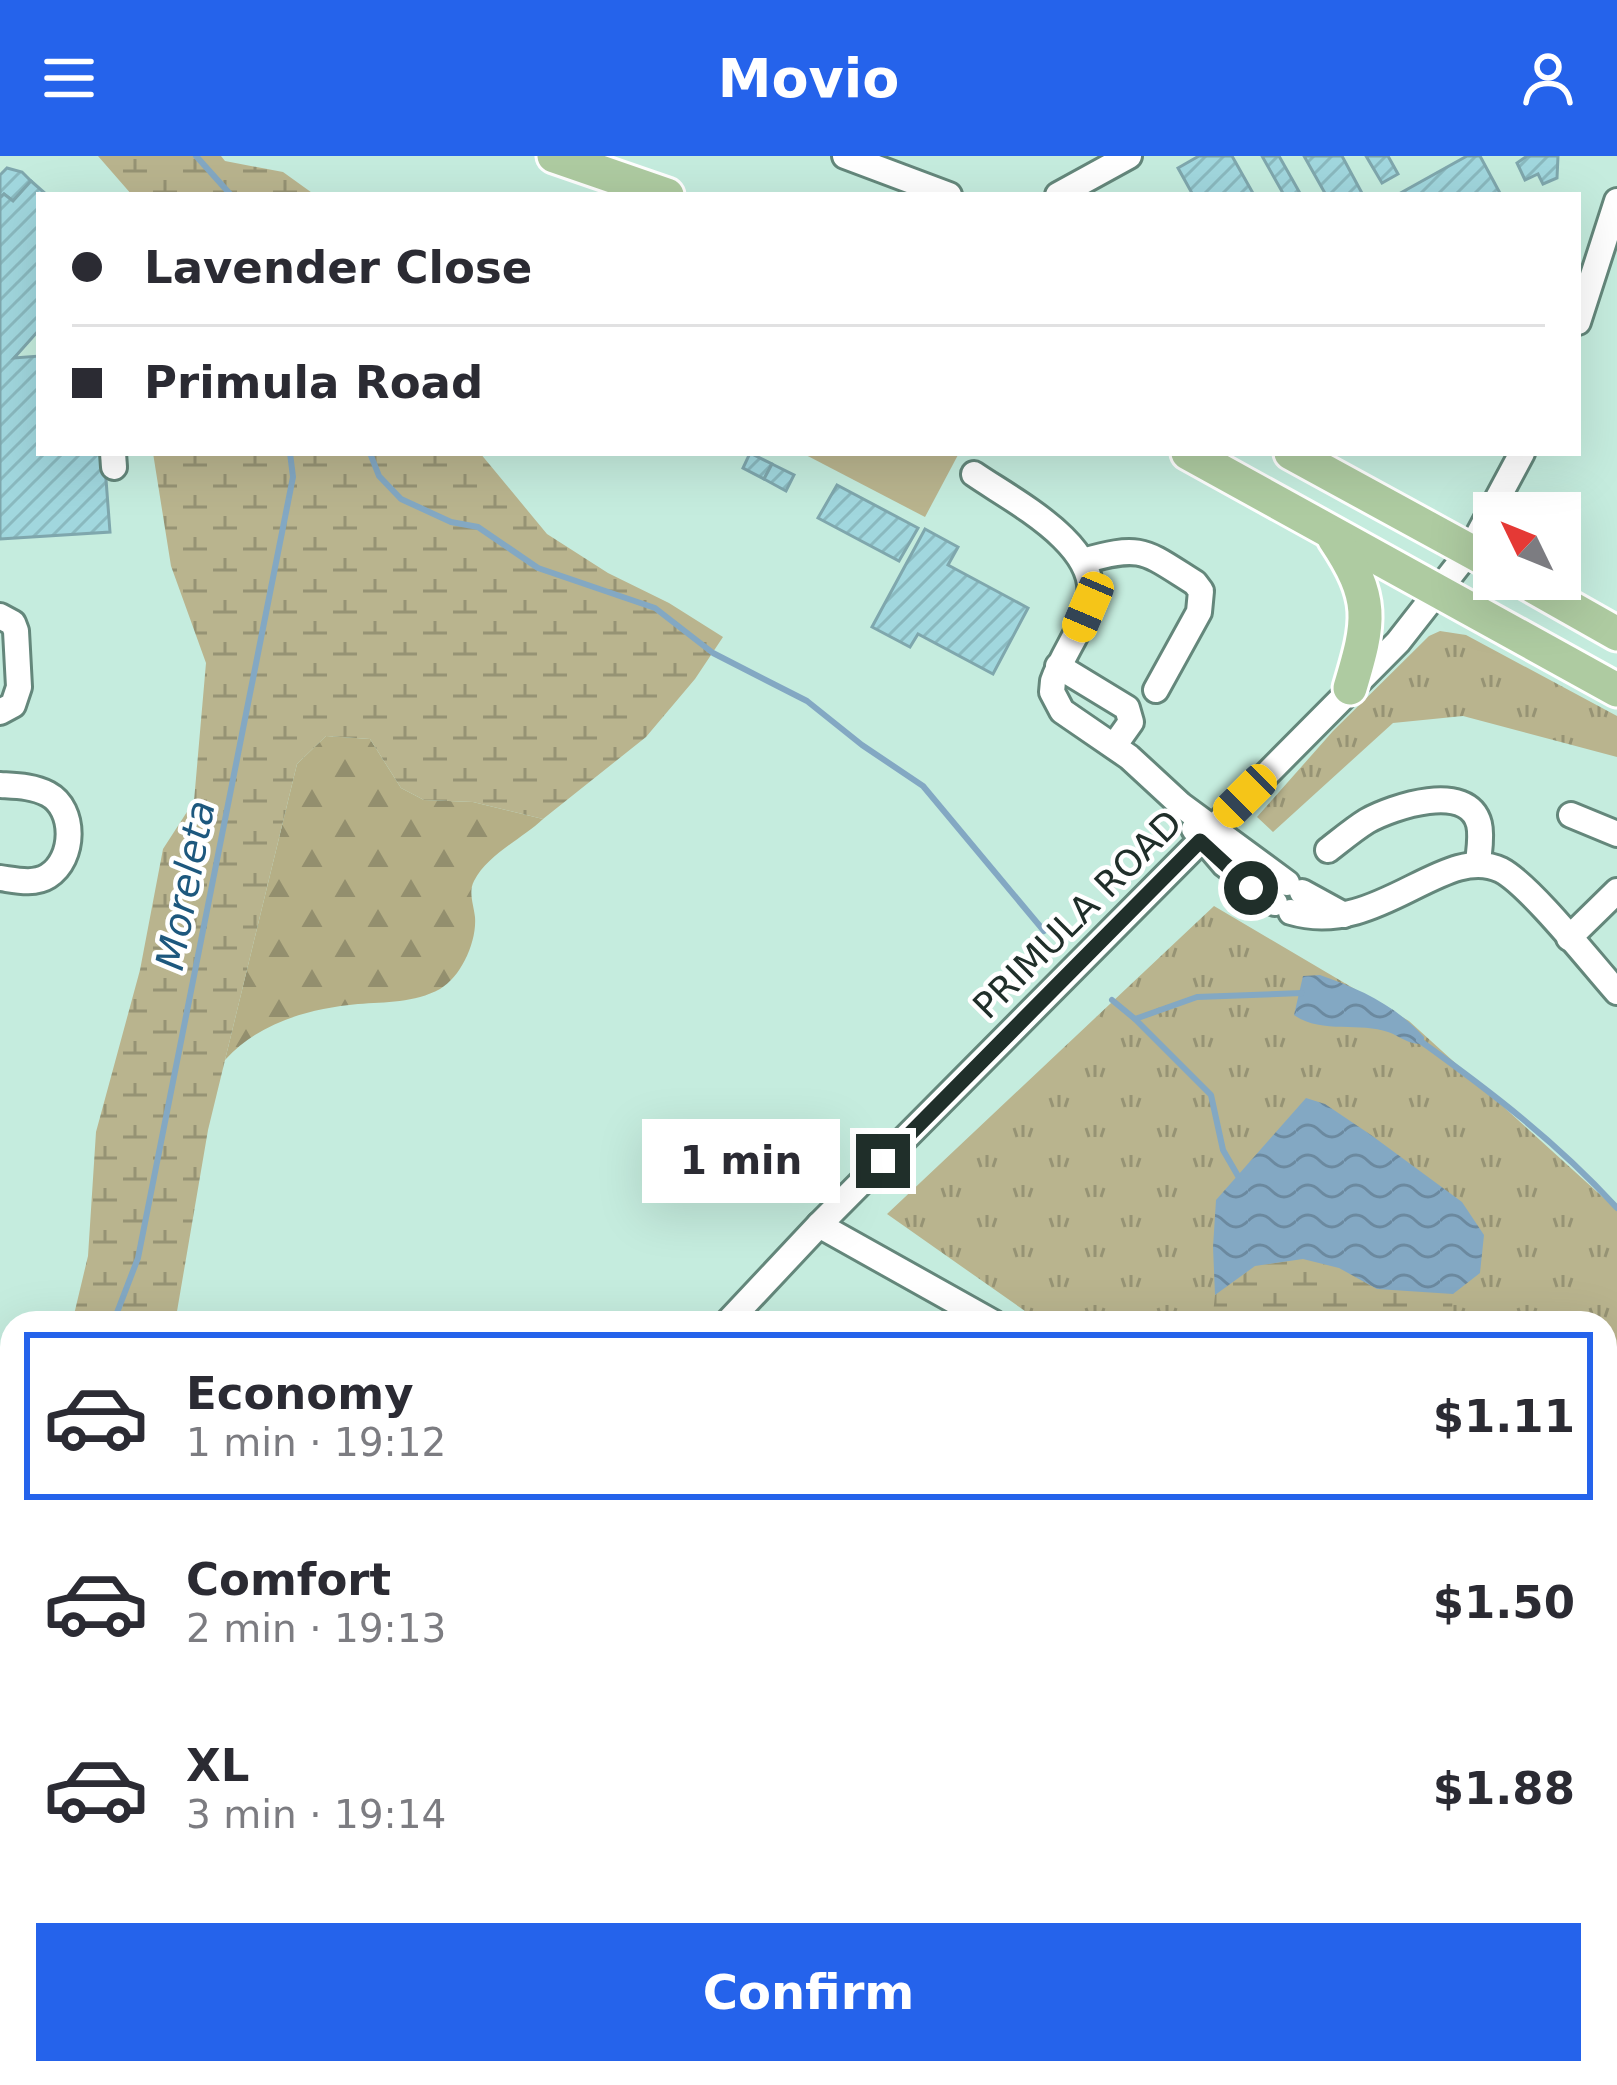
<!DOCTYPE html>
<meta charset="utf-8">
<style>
:root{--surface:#fff;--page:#f2f2f3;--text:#2b2b33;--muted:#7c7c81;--line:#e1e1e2;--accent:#2563eb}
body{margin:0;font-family:"DejaVu Sans",sans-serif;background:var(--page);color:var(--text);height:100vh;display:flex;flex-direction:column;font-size:45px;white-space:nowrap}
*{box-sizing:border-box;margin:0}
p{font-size:39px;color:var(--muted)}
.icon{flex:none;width:66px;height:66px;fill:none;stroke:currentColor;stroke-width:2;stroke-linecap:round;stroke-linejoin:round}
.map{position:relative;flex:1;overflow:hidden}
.details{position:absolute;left:0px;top:1155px;width:1617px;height:774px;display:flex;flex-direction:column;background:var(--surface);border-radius:36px 36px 0 0;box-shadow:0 12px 48px #0002}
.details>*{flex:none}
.banner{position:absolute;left:36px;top:36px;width:1545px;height:264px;border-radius:0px;box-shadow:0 12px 48px #0002;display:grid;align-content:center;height:264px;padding:0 36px;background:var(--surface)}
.needle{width:78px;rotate:313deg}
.fabs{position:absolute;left:1473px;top:336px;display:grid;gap:24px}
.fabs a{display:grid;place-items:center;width:108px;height:108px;border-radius:0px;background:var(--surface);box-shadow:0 12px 48px #0002;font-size:60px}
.end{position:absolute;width:54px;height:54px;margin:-27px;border:15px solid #202f2a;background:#fff;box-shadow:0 0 0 6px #fff}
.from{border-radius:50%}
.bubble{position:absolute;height:84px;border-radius:0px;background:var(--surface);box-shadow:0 12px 48px #0002;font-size:39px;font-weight:700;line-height:84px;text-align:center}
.car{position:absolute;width:36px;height:72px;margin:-36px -18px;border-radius:15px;box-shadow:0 0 9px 3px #0007;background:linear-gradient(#f5c518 24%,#345 0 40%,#f5c518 0 76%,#345 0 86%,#f5c518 0)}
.banner b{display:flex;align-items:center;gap:42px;height:114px;font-size:45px}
.banner b+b{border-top:3px solid var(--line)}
.banner i{width:30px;height:30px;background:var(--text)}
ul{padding:21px 0 0;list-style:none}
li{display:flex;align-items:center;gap:36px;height:168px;margin:0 24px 18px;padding:0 12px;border:6px solid transparent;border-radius:0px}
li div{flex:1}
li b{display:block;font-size:45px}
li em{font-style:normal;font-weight:700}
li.selected{border-color:var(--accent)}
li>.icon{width:108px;height:108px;stroke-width:1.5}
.button{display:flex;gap:24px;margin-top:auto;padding:24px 36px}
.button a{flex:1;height:138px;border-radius:0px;background:var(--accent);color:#fff;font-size:48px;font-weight:700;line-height:138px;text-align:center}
header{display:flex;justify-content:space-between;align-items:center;height:156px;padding:0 36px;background:var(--accent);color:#fff;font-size:54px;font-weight:700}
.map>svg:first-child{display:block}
.grass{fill:url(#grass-tufts)}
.forest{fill:url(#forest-firs)}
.wetland{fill:url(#wetland-marsh)}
.pitch{fill:#b9b48e}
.water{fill:url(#water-waves)}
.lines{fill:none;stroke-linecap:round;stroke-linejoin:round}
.stream{stroke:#83a8c3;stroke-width:6}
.building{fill:url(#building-hatch);stroke:#7fa7ad;stroke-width:3}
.minor-casing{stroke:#64877b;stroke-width:30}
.major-casing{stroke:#fff;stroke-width:39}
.minor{stroke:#fff;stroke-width:24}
.major{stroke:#aecba1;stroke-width:33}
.route{stroke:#202f2a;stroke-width:15}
.labels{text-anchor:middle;stroke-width:9;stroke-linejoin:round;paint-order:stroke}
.street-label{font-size:36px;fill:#202f2a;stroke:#fff}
.water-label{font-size:39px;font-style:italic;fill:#1d587e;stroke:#fff}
</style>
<header><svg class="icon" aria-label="menu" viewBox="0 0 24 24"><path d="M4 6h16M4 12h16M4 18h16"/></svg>Movio<svg class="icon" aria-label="person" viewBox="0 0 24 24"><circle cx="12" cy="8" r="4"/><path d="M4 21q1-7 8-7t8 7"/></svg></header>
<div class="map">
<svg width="1617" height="1929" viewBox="0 0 1617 1929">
<defs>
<pattern id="grass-tufts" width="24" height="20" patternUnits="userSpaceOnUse" patternTransform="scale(3)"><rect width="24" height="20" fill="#b9b48e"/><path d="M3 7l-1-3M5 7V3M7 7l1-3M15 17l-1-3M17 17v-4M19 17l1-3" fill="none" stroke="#969374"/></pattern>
<pattern id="forest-firs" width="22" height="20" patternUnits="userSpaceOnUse" patternTransform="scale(3)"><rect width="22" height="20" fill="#b5af86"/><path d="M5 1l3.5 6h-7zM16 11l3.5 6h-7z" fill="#938f6e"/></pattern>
<pattern id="wetland-marsh" width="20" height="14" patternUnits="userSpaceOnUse" patternTransform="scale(3)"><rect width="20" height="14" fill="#b9b48e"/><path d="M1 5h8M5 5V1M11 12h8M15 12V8" fill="none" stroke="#969374"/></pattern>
<pattern id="water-waves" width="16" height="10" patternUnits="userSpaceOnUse" patternTransform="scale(3)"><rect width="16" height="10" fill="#83a8c3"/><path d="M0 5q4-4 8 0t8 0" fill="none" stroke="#6b899f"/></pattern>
<pattern id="building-hatch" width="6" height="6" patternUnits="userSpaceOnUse" patternTransform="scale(3)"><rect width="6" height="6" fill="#a1d7de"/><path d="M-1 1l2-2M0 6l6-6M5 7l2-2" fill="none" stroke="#8ab9bf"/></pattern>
</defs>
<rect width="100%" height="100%" fill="#c5ecde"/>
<g class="grass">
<polygon points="1440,475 1466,479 1617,560 1617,601 1463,560 1393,567 1273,676 1257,661 1333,575 1429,480"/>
<polygon points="1214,750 1409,865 1617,1054 1617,1448 1605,1457 1605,1167 1042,1167 887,1058"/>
<polygon points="1617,1474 1617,1929 1214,1929 1215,1917 1605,1917 1605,1483"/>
</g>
<path class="forest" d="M326 580 370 583 401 632 424 644 473 646 543 663C522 683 488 698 474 725 468 736 474 750 475 761 477 786 461 821 440 833 414 847 386 846 358 848 308 853 260 866 225 904L297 608Z"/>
<g class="wetland">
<polygon points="98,0 221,0 225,5 283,16 315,39 132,39"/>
<polygon points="153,297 480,297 547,378 608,417 669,447 723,481 695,523 646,581 543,663 473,646 424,644 401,632 370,583 326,580 297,608 208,974 175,1167 72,1167 88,1100 96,976 140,814 163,693 194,645 206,507 171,410"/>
<polygon points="1303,1103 1339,1112 1377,1133 1453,1138 1451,1167 1212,1167 1215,1139 1255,1110"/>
<polygon points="12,1306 12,1639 0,1653 0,1326"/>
</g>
<polygon class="pitch" points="802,297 959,297 925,361"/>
<g class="water">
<path d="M1320 819C1360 833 1395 849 1424 881V888C1408 889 1402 881 1388 876 1361 866 1320 878 1294 859L1303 820Z"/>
<polygon points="1306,942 1325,948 1371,979 1462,1046 1484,1079 1480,1117 1453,1138 1377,1133 1339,1112 1303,1103 1255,1110 1215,1139 1213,1091 1216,1044"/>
</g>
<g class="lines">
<g class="stream">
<polyline points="196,0 231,39"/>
<polyline points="370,297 379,320 401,343 451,366 478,371 538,412 655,452 713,497 807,545 862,589 923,630 1044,775"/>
<polyline points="1112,844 1135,863 1197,841 1302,837"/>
<polyline points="1135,863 1211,939 1223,994 1238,1020"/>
<path d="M1419 884C1490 935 1558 987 1617 1052"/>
<polyline points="113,1167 138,1102 293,321 290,297"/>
<polyline points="0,1458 12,1427"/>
</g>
</g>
<g class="building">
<polygon points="1199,0 1232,0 1254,39 1193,39 1178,12"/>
<polygon points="1262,0 1279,0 1301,39 1284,39"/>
<polygon points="1304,0 1342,0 1363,39 1326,39"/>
<polygon points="1366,0 1388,0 1398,18 1382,27"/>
<polygon points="1467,0 1480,0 1501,39 1397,39"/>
<polygon points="1527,0 1558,0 1557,22 1543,28 1538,18 1525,24 1517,7"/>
<polygon points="7,12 22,16 31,25 13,45 4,38 0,42 0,19"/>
<polygon points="31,25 47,39 39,39 39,174 14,202 39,200 39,297 104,297 110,376 0,383 0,42 4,38 13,45"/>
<polygon points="750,297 772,308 764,323 743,312"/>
<polygon points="772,308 794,319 786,335 764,323"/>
<polygon points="837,329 918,372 899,405 818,362"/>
<polygon points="925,373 958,391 948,409 1028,452 993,518 918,478 910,491 872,471"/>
</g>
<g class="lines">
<g class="minor-casing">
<g id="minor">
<polyline points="845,0 949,39"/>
<polyline points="1058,39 1129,0"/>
<polyline points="1578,166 1617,45"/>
<polyline points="113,297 114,311"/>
<path d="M974 318C1013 345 1103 390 1089 446 1082 474 1063 497 1053 525L1052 536 1062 555 1129 601 1181 649 1287 727"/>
<path d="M1083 405C1143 388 1144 395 1195 427L1201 435 1199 456 1156 534"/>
<polyline points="0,460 13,467 16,475 19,531 13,549 0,556"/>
<polyline points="1058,510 1127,552 1131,566 1114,590"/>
<path d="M0 629C16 630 33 630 48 638 76 653 75 703 48 720 34 729 15 724 0 722"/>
<polyline points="1571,659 1617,678"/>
<polyline points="1194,673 1224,708 1275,747"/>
<path d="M1328 694C1341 684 1354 673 1367 665 1392 651 1468 625 1479 668 1482 680 1479 695 1478 707"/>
<polyline points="1302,736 1344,759"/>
<path d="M1291 756C1378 782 1444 686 1501 714 1530 729 1592 808 1617 836"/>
<polyline points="1569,782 1617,735"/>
<polyline points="819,1069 994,1167"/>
<polyline points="727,1167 819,1069 1398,486 1470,394 1522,297"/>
<polyline points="0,1824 12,1817"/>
<polyline points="0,1847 12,1860"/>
<polyline points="47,1917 59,1929"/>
<polyline points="438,1917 449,1929"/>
<polyline points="709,1929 720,1917"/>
<polyline points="1066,1929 1078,1917"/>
</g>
</g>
<g class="major-casing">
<g id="major">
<polyline points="554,0 667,39"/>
<polyline points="1188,297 1617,534"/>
<polyline points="1291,297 1494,408"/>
<path d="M1334 382C1375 443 1370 465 1350 532"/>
<polyline points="1520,423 1617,478"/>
</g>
</g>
<use href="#minor" class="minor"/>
<use href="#major" class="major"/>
</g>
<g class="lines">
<polyline class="route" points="883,1005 1200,685 1251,732"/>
</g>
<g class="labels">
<g class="street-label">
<text transform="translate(1077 758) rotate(-45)" y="13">PRIMULA ROAD</text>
</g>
<g class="water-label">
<text transform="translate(185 729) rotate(-79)" y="14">Moreleta</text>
</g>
</g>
</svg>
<div class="fabs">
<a><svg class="needle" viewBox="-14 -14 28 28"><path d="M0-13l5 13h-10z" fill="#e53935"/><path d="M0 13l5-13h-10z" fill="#7c7c81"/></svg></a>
</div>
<i class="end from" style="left:1251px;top:732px"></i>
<i class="end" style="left:883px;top:1005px"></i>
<div class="bubble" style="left:642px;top:963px;width:198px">1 min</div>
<i class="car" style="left:1088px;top:451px;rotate:203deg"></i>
<i class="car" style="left:1245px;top:640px;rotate:225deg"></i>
<div class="banner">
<b><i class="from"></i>Lavender Close</b>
<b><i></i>Primula Road</b>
</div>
<section class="details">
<ul>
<li class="selected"><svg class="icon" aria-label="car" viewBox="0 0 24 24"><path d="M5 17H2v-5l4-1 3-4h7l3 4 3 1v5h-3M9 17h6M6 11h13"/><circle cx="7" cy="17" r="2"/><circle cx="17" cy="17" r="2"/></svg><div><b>Economy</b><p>1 min · 19:12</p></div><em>$1.11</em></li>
<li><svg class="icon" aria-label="car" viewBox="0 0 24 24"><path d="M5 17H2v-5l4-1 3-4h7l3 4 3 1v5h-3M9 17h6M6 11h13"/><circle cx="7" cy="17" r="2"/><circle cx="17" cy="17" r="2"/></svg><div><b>Comfort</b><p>2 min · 19:13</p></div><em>$1.50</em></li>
<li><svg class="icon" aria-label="car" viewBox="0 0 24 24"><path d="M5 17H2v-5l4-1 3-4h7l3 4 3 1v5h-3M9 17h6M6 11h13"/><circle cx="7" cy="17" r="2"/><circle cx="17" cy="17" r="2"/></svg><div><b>XL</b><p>3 min · 19:14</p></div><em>$1.88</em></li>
</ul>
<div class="button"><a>Confirm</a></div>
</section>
</div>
